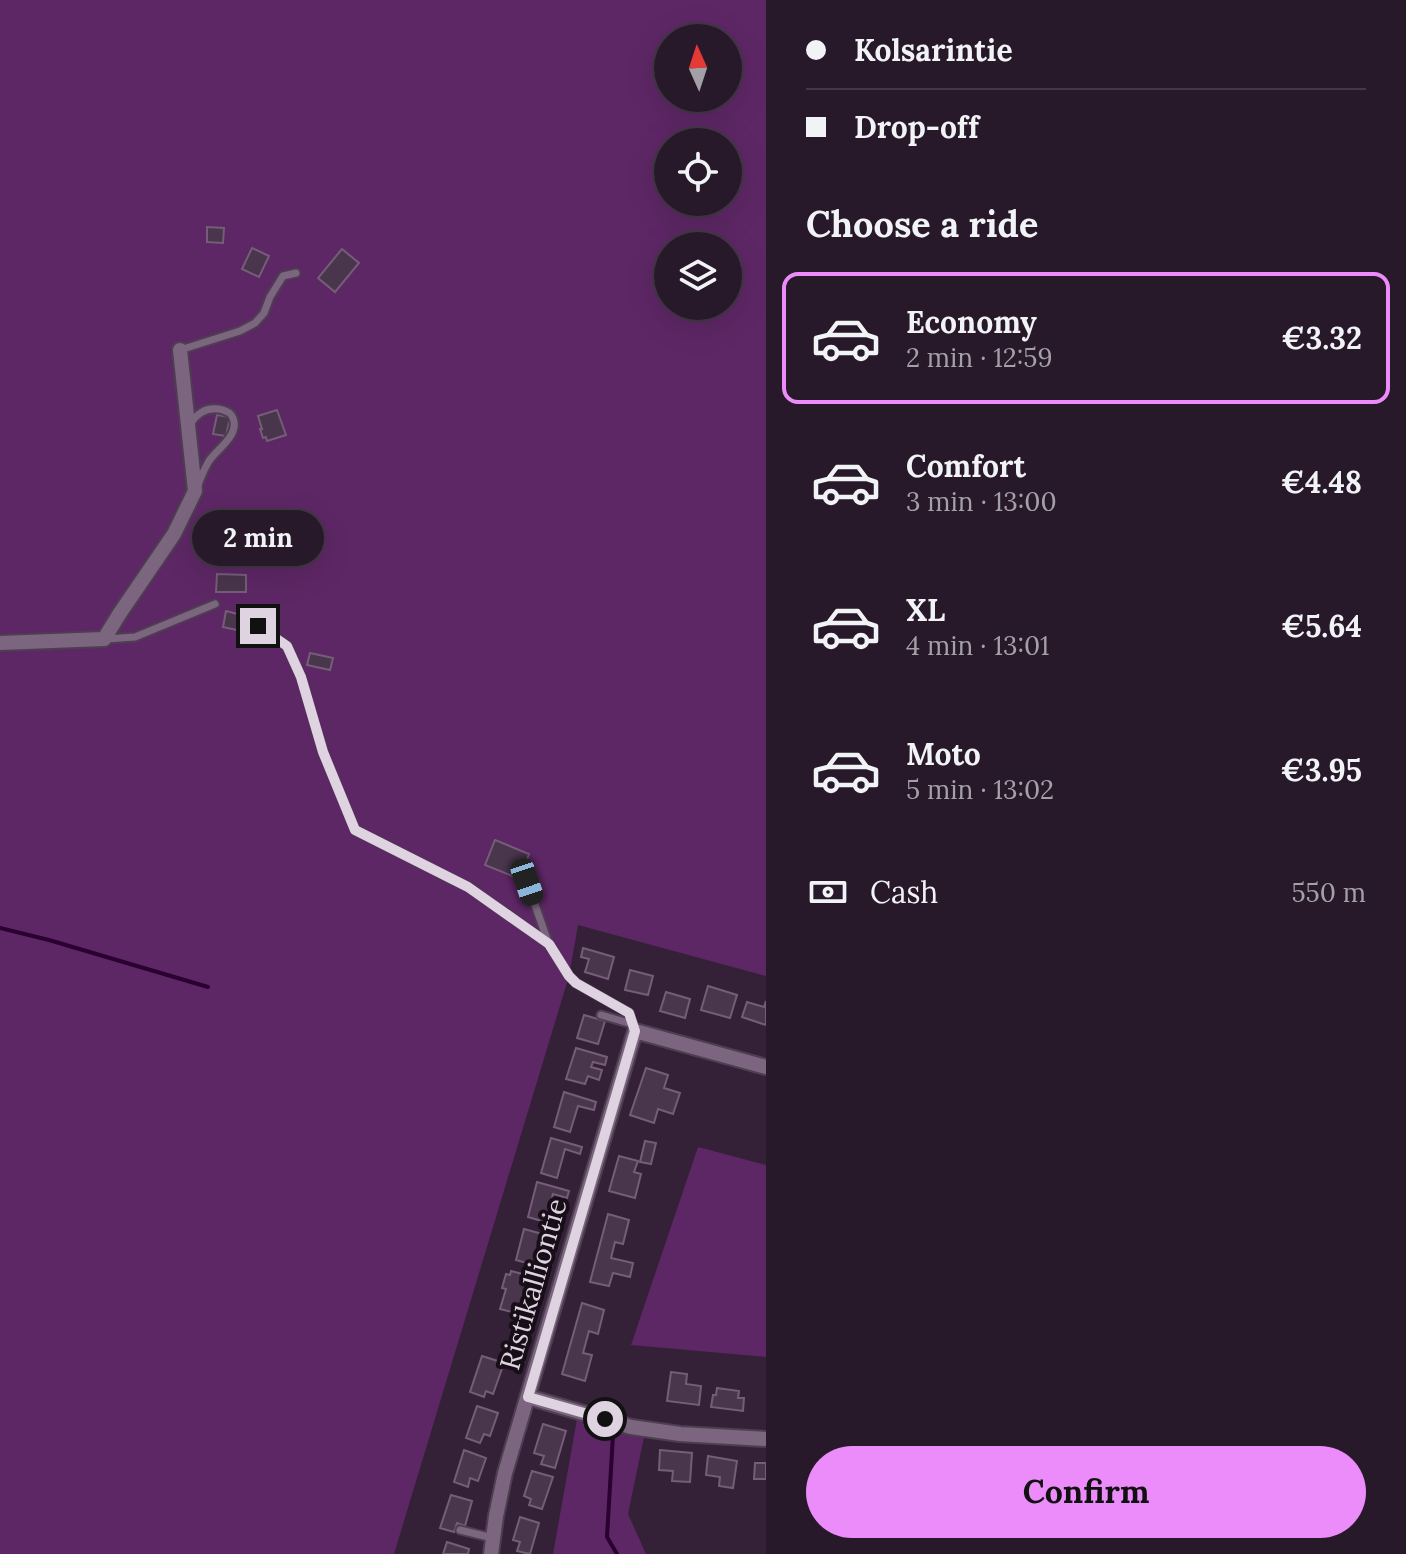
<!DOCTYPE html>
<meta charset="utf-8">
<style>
:root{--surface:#271929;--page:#332635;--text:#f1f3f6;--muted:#a4a0a8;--line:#433846;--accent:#ec8cfa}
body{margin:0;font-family:Lora,serif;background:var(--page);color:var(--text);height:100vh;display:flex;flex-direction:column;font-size:30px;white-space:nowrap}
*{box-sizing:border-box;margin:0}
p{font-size:26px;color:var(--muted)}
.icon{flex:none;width:44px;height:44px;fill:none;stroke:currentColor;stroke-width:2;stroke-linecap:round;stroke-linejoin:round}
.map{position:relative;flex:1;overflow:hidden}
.drawer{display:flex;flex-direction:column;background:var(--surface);width:640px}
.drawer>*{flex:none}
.guide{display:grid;align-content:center;height:176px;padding:0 40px;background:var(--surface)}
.needle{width:52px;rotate:357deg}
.controls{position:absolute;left:654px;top:24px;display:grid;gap:16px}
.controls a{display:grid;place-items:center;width:88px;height:88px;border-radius:50%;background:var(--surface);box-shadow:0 8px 32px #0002,0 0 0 2px var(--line);font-size:40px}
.end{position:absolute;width:36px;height:36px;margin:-18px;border:10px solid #dfd2e1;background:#111;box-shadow:0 0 0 4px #111}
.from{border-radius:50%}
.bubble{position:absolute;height:56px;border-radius:28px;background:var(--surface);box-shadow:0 8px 32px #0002,0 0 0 2px var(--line);font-size:26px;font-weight:700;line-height:56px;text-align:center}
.car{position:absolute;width:24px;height:48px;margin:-24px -12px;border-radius:10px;box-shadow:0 0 6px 2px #0007;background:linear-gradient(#222 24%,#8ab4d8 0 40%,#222 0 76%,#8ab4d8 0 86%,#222 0)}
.guide b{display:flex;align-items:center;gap:28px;height:76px;font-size:30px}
.guide b+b{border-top:2px solid var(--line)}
.guide i{width:20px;height:20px;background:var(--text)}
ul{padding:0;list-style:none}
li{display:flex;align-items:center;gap:24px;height:132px;margin:0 16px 12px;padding:0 24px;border:4px solid transparent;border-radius:16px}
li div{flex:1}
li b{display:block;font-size:30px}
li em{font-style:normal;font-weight:700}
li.current{border-color:var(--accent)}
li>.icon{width:72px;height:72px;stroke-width:1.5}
h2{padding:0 40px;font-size:36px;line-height:96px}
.pay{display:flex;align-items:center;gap:20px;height:88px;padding:0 40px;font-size:30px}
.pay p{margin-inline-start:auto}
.primary-button{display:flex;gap:16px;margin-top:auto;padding:16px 40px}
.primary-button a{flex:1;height:92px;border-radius:48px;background:var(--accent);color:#111;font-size:32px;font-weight:700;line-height:92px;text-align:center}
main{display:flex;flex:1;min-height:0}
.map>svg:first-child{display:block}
.green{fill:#5d2765;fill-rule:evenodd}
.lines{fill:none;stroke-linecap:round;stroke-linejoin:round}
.stream{stroke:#2a0031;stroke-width:4}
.building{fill:#49354c;stroke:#745e77;stroke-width:2}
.service-casing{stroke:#4e3e51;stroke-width:11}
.minor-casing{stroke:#4e3e51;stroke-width:18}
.service{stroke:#7c667f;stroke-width:7}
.minor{stroke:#7c667f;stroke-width:14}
.route{stroke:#dfd2e1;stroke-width:10}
.labels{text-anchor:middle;stroke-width:8;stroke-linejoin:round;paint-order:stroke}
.street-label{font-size:28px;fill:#dfd2e1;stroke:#170e18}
</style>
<main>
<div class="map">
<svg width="766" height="1554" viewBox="0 0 766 1554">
<rect width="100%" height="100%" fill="#342137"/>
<g class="green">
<path d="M0 0H766V976L578 925 569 976 394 1554H0ZM668 38H728V98H668ZM668 142H728V202H668ZM668 246H728V306H668Z"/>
<polygon points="698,1147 766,1165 766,1357 631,1345"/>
<polygon points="577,1419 644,1437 628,1514 646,1554 553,1554"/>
</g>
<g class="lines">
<g class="stream">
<polyline points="0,928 49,940 208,987"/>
<polyline points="613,1435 607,1537 617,1554"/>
</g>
</g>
<g class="building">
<polygon points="207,227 224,228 223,243 207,242"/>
<polygon points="252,248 269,256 259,277 242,269"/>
<polygon points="342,249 359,263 335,292 318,278"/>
<polygon points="277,410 286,435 267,441 266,437 263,438 260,429 262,429 258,416"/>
<polygon points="217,415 230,417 226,436 213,434"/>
<polygon points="217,574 246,575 246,592 216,592"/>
<polygon points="226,611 245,616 241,631 223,627"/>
<polygon points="310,653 333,658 330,670 307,665"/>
<polygon points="495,840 529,854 520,879 485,865"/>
<polygon points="583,948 614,957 608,979 585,972 589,959 581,957"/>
<polygon points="630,970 653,976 648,995 625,990"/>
<polygon points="708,986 737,995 730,1018 701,1010"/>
<polygon points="666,992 690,999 685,1018 660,1011"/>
<polygon points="766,1001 766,1025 742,1017 747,1002 764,1007"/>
<polygon points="584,1015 605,1021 598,1044 577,1038"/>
<polygon points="576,1048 607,1057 605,1065 593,1062 591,1067 602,1070 599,1080 588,1076 585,1084 566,1079"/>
<polygon points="646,1068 668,1075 664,1088 680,1093 673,1114 658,1109 654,1123 630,1115"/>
<polygon points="564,1092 596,1102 594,1110 578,1106 570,1132 554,1127"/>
<polygon points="551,1138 582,1147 580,1154 565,1149 557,1178 541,1173"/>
<polygon points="645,1141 656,1143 651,1164 640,1162"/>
<polygon points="619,1156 638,1161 634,1172 641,1174 635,1198 609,1191"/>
<polygon points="537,1182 569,1191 567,1198 553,1194 545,1222 528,1217"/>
<polygon points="608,1214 629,1220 623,1244 615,1242 611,1258 633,1263 630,1277 613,1273 609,1286 590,1282"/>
<polygon points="524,1229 557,1238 554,1247 540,1243 534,1265 516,1260"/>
<polygon points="511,1271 545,1280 540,1296 526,1292 520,1314 500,1309 506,1289 502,1288 506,1274 510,1275"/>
<polygon points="582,1303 604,1310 598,1334 589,1331 583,1353 592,1355 585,1381 562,1374"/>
<polygon points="482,1356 504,1363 493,1394 486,1391 484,1397 470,1392"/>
<polygon points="671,1372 687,1374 686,1384 701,1386 699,1405 667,1401"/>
<polygon points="717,1388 739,1391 738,1398 744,1398 743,1411 711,1407 713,1395 716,1395"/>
<polygon points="477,1406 498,1413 490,1436 484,1434 480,1443 466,1438"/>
<polygon points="543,1424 566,1431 555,1468 541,1464 544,1456 534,1453"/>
<polygon points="464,1450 486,1458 478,1481 470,1478 468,1487 454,1482"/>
<polygon points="660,1450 692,1453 690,1482 672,1481 673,1471 659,1470"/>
<polygon points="708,1456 737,1461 733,1488 719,1486 720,1477 706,1475"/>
<polygon points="755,1463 766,1463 766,1479 754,1479"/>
<polygon points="532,1471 553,1477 542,1509 529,1505 531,1499 524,1496"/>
<polygon points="451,1495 472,1501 465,1526 457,1523 454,1532 440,1528"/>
<polygon points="520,1517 539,1523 530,1554 517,1551 520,1542 513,1540"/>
<polygon points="447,1542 469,1549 468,1554 443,1554"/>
</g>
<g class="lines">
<g class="service-casing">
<g id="service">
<polyline points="180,350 240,331 255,323 264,313 270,297 283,276 296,273"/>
<path d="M190 424C198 412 209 406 223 410 228 412 231 413 233 418 240 435 217 449 209 461 204 469 201 477 198 485"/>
<polyline points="258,626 287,646 301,677 323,752 355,830 468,887 549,944 569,976 576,983 629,1013 635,1031"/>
<polyline points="106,639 135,637 215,604"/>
<polyline points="527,882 548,942"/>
<polyline points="601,1015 632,1024"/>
<polyline points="460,1530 493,1538"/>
</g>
</g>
<g class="minor-casing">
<g id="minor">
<polyline points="0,643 104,639 120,613 174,534 195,491 180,350"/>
<polyline points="528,1397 631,1427 680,1434 766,1439"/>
<polyline points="491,1554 496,1516 505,1473 635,1031 766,1067"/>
</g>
</g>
<use href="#service" class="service"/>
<use href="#minor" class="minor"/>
</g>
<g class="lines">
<polyline class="route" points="258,626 287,646 301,677 323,752 355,830 468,887 549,944 569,976 576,983 629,1013 635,1031 528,1397 605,1419"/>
</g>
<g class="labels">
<g class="street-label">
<text transform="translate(533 1284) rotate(-74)" y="10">Ristikalliontie</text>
</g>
</g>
</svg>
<div class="controls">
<a><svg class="needle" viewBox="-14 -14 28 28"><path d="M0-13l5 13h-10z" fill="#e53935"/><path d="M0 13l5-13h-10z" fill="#a4a0a8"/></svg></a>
<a><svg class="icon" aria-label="locate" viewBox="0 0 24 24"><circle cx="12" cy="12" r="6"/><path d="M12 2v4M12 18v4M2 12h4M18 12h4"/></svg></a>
<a><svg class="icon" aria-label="layers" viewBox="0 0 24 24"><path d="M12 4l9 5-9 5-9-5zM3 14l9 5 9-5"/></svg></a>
</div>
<i class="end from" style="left:605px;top:1419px"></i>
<i class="end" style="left:258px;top:626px"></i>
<div class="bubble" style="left:192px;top:510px;width:132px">2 min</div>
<i class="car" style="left:527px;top:882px;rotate:161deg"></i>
</div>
<section class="drawer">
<div class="guide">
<b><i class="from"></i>Kolsarintie</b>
<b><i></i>Drop-off</b>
</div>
<h2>Choose a ride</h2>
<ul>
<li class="current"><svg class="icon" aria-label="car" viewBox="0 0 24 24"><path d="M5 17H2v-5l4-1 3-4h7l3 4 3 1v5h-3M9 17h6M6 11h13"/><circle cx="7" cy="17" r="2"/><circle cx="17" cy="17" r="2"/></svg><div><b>Economy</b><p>2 min · 12:59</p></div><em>€3.32</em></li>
<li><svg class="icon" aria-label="car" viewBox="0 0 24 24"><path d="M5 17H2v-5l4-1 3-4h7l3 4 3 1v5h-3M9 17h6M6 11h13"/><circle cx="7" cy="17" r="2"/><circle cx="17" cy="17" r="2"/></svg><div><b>Comfort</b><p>3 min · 13:00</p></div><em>€4.48</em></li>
<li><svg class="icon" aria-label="car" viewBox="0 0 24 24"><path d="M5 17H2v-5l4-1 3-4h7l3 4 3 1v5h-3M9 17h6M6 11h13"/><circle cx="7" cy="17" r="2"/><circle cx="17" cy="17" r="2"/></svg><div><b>XL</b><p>4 min · 13:01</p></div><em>€5.64</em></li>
<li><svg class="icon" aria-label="car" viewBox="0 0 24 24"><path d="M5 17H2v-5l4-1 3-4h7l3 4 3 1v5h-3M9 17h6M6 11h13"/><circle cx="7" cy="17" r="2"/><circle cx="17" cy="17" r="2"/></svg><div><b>Moto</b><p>5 min · 13:02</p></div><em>€3.95</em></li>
</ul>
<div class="pay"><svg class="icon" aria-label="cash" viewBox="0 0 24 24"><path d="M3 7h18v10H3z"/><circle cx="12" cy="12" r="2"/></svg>Cash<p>550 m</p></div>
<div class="primary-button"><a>Confirm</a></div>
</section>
</main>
